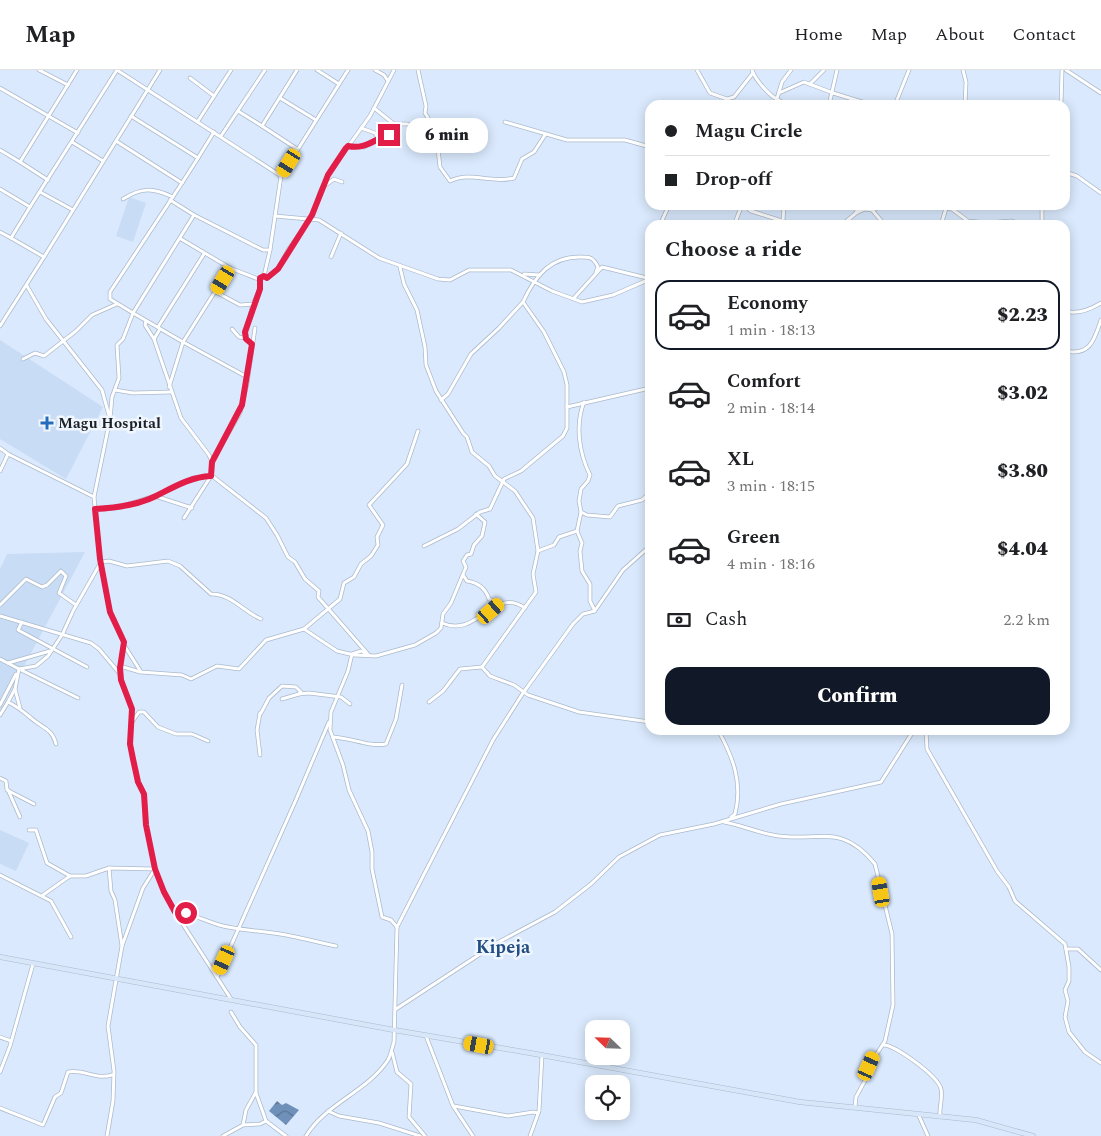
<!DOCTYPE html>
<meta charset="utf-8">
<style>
:root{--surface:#fff;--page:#f6f6f6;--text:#202124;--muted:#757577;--line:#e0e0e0;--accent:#111827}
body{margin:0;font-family:Spectral,serif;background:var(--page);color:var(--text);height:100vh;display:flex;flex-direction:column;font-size:19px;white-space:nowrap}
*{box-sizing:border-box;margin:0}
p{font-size:16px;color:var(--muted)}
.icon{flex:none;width:28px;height:28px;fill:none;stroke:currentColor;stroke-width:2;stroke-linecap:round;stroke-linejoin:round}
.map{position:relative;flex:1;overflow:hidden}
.sheet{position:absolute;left:645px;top:150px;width:425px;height:515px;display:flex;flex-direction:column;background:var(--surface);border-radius:15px;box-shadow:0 2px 12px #0003}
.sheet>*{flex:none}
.banner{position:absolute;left:645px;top:30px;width:425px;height:110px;border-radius:15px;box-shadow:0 2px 12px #0003;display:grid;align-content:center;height:110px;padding:0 20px;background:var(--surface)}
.needle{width:32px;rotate:293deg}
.controls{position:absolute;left:585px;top:950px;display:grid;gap:10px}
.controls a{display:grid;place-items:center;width:45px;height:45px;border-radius:10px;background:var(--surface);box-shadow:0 2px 12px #0003;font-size:25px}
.end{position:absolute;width:22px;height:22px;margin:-11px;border:6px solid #e11d48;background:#fff;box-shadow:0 0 0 2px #fff}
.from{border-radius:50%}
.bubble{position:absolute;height:35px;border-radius:15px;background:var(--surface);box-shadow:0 2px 12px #0003;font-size:16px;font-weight:800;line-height:35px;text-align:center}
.car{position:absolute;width:15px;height:30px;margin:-15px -8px;border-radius:6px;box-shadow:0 0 4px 1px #0007;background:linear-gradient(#f5c518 24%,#345 0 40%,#f5c518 0 76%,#345 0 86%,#f5c518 0)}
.banner b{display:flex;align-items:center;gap:18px;height:48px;font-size:19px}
.banner b+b{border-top:1px solid var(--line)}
.banner i{width:12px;height:12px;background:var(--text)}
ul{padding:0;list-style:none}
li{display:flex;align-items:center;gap:15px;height:70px;margin:0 10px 8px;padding:0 10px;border:2px solid transparent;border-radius:15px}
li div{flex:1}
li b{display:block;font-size:19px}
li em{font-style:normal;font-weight:800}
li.selected{border-color:var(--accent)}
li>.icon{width:45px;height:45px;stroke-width:1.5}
h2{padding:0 20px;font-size:22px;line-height:60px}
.pay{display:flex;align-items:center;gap:12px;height:55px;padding:0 20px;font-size:19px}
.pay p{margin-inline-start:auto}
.action{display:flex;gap:10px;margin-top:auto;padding:10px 20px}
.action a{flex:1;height:58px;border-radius:15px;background:var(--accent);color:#fff;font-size:20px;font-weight:800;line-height:58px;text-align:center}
header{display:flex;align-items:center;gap:30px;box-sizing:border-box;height:70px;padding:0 25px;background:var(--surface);border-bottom:1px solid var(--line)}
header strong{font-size:24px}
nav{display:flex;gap:28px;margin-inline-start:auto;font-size:18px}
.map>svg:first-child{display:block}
.built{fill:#c8dcf5}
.water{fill:url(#water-waves)}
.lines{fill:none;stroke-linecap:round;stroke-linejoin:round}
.minor-casing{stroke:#abbacc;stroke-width:4.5}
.secondary-casing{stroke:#abbacc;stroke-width:5.5}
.minor{stroke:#fff;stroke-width:3}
.secondary{stroke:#d7e6f9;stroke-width:4.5}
.route{stroke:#e11d48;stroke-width:6}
.poi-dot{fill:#266cbd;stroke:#f0f6fd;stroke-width:2}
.labels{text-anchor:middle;stroke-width:5;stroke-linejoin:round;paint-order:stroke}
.poi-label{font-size:15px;font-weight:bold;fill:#1c2128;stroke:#f0f6fd;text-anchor:start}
.quarter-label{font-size:18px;font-weight:bold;fill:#234e83;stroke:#f0f6fd}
</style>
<header>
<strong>Map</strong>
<nav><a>Home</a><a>Map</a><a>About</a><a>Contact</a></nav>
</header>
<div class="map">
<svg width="1101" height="1066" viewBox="0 0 1101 1066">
<defs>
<pattern id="water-waves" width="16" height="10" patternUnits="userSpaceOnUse" patternTransform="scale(1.25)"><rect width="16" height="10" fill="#6f90b9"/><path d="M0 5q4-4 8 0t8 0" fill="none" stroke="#5a7596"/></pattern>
</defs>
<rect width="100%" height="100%" fill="#dae9fd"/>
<g class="built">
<polygon points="129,127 146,133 133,172 116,166"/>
<polygon points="0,270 103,337 66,409 0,369"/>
<polygon points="85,482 0,641 0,499 7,484"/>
<polygon points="0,760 29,773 16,801 0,794"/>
</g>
<polygon class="water" points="277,1031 282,1035 286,1033 299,1040 286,1055 269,1041"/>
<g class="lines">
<g class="minor-casing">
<g id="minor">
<polyline points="39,0 68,15"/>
<polyline points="117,0 281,106 348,0"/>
<polyline points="297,0 262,56 297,79"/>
<polyline points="317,0 339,14"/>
<polyline points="375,0 384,5 388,11"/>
<path d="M418 0 426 36 425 43 436 61 440 97 450 111C471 101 493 114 514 108L522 89 534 82 545 65"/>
<polyline points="697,0 710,23 727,29 734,27 753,3"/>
<path d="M752 0C755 9 765 20 772 26 777 30 781 30 785 35"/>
<polyline points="963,0 966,12 965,35"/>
<polyline points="1066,0 1101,23"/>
<polyline points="190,8 214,26"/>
<polyline points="811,13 824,0"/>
<polyline points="0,18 78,63"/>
<polyline points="779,23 804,12 833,23"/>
<polyline points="833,23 872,35"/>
<polyline points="280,28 316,50"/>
<polyline points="775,35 782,12 791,0"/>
<polyline points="829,35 837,0"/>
<polyline points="895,35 909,0"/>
<polyline points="1061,35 1062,0"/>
<polyline points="374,38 394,54 408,54"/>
<polyline points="238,41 262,56"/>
<polyline points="131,46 198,88 214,62"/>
<polyline points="198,51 231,0"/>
<polyline points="505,52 567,70 625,70 650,77"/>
<polyline points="361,58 375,63 378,68 389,65"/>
<polyline points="221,66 265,0"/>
<polyline points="116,71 182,113 198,88"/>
<polyline points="72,72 103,91"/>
<polyline points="348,76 364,77 378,68"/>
<polyline points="0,80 20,92 77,0"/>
<polyline points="20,92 48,110"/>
<polyline points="1065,102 1077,106 1101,123"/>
<polyline points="323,117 334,109 342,112"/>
<polyline points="0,119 30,137 11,168 0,162"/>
<polyline points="40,122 73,140"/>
<path d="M123 129C142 117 153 118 173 127"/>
<polyline points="170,130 194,145 133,243 110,229 110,222 182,113"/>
<polyline points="744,135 751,141 795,155"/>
<polyline points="926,135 952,139 968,151 987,153 1011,151 1025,155"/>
<polyline points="30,137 117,0"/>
<polyline points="872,140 886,135"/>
<polyline points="856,143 865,139 872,140 885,155"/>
<polyline points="194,145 263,180 270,180 281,106"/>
<polyline points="275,146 319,150 379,188 438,209 450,210 469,200 511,200 552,221 582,232 613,225 650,209"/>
<polyline points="783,151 784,135"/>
<polyline points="660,155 669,135"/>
<polyline points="734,155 742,135"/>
<polyline points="842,155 856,143 859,135"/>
<polyline points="941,155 947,135"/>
<polyline points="1042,155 1042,135"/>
<polyline points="11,168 44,187 160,0"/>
<polyline points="331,187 341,163"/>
<polyline points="400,197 404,214 417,240 425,277 426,295 436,321 463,363 467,367 472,382 489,396 495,406 515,421 533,448 538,481 533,504 536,522 482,597"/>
<polyline points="230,198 258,209 264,206 267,208 278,199 288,180 313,145 320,122 329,103 370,46 394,0"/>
<polyline points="524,204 540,205"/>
<polyline points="264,206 270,180"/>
<polyline points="27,216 46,249 102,320 110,349 94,427"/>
<polyline points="216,222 240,235 253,234 260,219 260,208"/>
<polyline points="574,228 602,197 647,208 650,201"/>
<path d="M1065 241C1077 245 1091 239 1101 233"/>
<polyline points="146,251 145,255 154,269"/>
<polyline points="0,256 44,187"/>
<polyline points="158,257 204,184"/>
<polyline points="160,259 154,269 181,348 209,385 212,392"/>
<polyline points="232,259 239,267 246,268"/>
<polyline points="252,274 246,269 245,263 253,234"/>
<path d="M1065 281C1090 286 1094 271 1101 250"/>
<polyline points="23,289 35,283 44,286 76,261 92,245 117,234"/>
<polyline points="169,317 183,272 247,307"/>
<polyline points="115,320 133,323 171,322"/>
<polyline points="441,330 448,324 471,284 499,258 523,232"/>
<polyline points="567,337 650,318"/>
<polyline points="110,349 112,327 119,308 117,275 123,269 133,243 183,272 230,198 181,169"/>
<polyline points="0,378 8,384 0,401"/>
<polyline points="8,384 94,427 100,489 110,542 124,572 120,598 121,610 132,639 130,674 138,713 144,724 146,755 155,799 164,822 175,842 231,929"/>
<polyline points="211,405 266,448 277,465 288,487 295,492 305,509 319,521 318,527 367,583"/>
<polyline points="156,426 193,408 211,406"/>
<polyline points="95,439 116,438 155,426 192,438"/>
<polyline points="581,442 587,445 610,447 618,436 642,430 650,423"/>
<polyline points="184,448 211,406 212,392 240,343 247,314 255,258"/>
<path d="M424 476 458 459 480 442 490 439 504 409 521 401 563 366 567 358V315L564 302 544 262 523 232C535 206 550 187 580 187 590 187 593 187 598 197L596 202"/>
<polyline points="538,481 554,475 559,467 577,461"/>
<path d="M463 505 467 511C479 513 486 519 489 529L500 533"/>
<polyline points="0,535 26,509 42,517 47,515 61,501 66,506 59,523 76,535"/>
<polyline points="596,539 623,500 650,476"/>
<polyline points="0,546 91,573 99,579 120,604"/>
<polyline points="22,552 18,560 87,597"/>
<path d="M442 553C478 569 492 516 525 538"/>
<polyline points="304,559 340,529 344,513 354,507 361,494 371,486 378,475 377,467 383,455 369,435 407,394 418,361"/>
<polyline points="124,575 141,602 182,605 191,609 217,596 239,599 266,570 304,559 337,581 354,585 376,586 415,575 436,563 441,558 443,544 451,533 466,497 463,491 467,485 471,484 474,475 482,466 485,452 476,444"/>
<polyline points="369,585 361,581 352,584 348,601 331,642 330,660 343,695 349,720 368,761 372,782 372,799 382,847 391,850 397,857"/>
<polyline points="0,589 19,599"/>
<polyline points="8,593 50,581"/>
<polyline points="120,596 140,602"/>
<polyline points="19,599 15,619 20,638"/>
<path d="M78 628 19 599 36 596 48 586 62 565 73 541 101 492 109 491 127 496 168 491 180 496 211 524C232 524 242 541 261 549"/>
<polyline points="282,629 299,624"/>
<polyline points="8,632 15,619"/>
<polyline points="429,632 443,621 460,599 482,597 490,606 514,615 528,625 579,642 650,652"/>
<polyline points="0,635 16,604"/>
<polyline points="260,643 257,660 260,685"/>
<polyline points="261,643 269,628 282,616 296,617 301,622 299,624 309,623 341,627 350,634"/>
<path d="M0 645 8 632C18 637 24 642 31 648 42 658 52 658 56 674"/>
<polyline points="132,652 139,642 144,642 158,657 176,664 192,664 208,671"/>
<path d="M718 660C733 687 743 713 735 744L731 747"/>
<polyline points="926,660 927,679 997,801 1009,817 1015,831 1065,874 1069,897 1069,911 1065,920 1068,931 1065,947 1069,962 1085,982 1101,993"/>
<path d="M333 667C352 668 368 677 386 674L396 649 402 615"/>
<polyline points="0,708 6,711 7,720 34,734"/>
<polyline points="8,720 20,747"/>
<path d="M724 752C741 755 756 762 773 765 816 774 839 750 875 794L892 864 893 935 885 971 869 996 868 1005 856 1027 855 1037"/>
<polyline points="29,760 36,760 47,793 70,806"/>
<polyline points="0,805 51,831 71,867"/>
<polyline points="43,825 70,806 86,806 109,798 155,799"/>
<path d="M175 842C193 843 206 852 223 856 245 861 269 861 291 866 307 869 321 873 336 876"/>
<polyline points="122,876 143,818 155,799"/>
<polyline points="1066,879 1078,879 1101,900"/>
<polyline points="217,907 295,732 329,652"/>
<polyline points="396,939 497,873 555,842 591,814 619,787 660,765 714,754 781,734 881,712 914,660"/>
<polyline points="426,966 453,1036 473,1066"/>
<polyline points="0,967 11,971"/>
<path d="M883 975C894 974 938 1006 941 1019 943 1027 939 1038 940 1047"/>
<polyline points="392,982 397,1002 411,1014 409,1047 425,1066"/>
<polyline points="0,1002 10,976 33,894"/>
<polyline points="256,1023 266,1051 286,1066"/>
<polyline points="454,1036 508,1046 533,1042 538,1043"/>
<path d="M0 1038 43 1055 55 1027 61 1023 68 1002C83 999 96 1010 112 1005"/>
<polyline points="328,1041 339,1046 379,1053 420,1066"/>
<polyline points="919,1046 928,1066"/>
<polyline points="243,1055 260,1054 266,1051"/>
<polyline points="107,1066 113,1031 114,1001 108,956 122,876 115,830 111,821 109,798"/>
<polyline points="223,1066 243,1055 246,1040 256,1022 256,975 240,957 231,942"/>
<path d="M306 1066C326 1033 367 1022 388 990 391 985 392 977 394 972L397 857 493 670 523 623 573 554 583 544 595 541 590 531V514L582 501 580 481 582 473 577 461 581 442 579 431 581 419 588 411 590 405C579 383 575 355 584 332"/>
<polyline points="530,1066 539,1041 542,985"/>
</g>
</g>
<g class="secondary-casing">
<polyline id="secondary" points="0,887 394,960 530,983 800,1032 976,1050 1033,1066"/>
</g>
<use href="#minor" class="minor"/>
<use href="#secondary" class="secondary"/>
</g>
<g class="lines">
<path class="route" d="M186 843 175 842 164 822 155 799 146 755 144 724 138 712 133 689 130 674 132 639 121 610 120 598 124 572 110 542 100 489 95 439C115 438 138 435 156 426 174 417 190 407 211 406L212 392 242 335 252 274 246 269 245 262 260 219V208L264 206 267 208 278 199 312 145 328 105 346 78 348 76C365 80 374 69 389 65"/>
</g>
<path class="poi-dot" d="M44.5 345.5h5v5h5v5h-5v5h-5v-5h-5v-5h5z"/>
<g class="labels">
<g class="poi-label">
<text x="58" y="358">Magu Hospital</text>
</g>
<g class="quarter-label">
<text x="503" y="883">Kipeja</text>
</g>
</g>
</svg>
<div class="controls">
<a><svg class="needle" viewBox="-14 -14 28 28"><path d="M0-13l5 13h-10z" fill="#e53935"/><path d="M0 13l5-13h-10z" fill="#757577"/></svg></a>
<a><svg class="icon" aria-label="locate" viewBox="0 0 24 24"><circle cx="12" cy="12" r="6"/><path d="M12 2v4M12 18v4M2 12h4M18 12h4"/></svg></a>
</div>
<i class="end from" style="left:186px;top:843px"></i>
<i class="end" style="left:389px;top:65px"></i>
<div class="bubble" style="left:406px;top:48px;width:82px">6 min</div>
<i class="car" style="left:289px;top:93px;rotate:212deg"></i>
<i class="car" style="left:223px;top:210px;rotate:211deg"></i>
<i class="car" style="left:491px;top:541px;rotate:49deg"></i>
<i class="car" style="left:881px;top:822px;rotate:350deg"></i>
<i class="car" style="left:224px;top:890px;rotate:204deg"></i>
<i class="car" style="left:479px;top:975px;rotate:280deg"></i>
<i class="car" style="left:869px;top:996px;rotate:24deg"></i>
<div class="banner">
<b><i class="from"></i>Magu Circle</b>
<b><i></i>Drop-off</b>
</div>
<section class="sheet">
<h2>Choose a ride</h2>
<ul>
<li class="selected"><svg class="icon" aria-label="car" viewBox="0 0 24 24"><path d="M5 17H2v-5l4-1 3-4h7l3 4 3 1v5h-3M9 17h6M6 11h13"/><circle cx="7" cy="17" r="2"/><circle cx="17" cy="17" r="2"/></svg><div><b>Economy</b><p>1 min · 18:13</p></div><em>$2.23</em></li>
<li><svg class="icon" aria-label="car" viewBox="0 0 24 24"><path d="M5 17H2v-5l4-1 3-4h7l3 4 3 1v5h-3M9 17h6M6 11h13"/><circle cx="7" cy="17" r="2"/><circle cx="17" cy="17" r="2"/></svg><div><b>Comfort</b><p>2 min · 18:14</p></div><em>$3.02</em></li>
<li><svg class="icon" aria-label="car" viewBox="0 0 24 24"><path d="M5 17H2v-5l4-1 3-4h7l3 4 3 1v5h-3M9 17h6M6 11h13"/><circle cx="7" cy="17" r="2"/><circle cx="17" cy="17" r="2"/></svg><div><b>XL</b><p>3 min · 18:15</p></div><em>$3.80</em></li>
<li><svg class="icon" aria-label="car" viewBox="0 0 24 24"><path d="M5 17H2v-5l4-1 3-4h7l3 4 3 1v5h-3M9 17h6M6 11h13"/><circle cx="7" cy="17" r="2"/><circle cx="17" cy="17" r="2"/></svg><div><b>Green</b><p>4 min · 18:16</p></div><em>$4.04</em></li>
</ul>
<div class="pay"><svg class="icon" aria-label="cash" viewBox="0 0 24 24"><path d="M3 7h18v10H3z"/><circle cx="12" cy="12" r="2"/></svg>Cash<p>2.2 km</p></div>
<div class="action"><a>Confirm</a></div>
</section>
</div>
